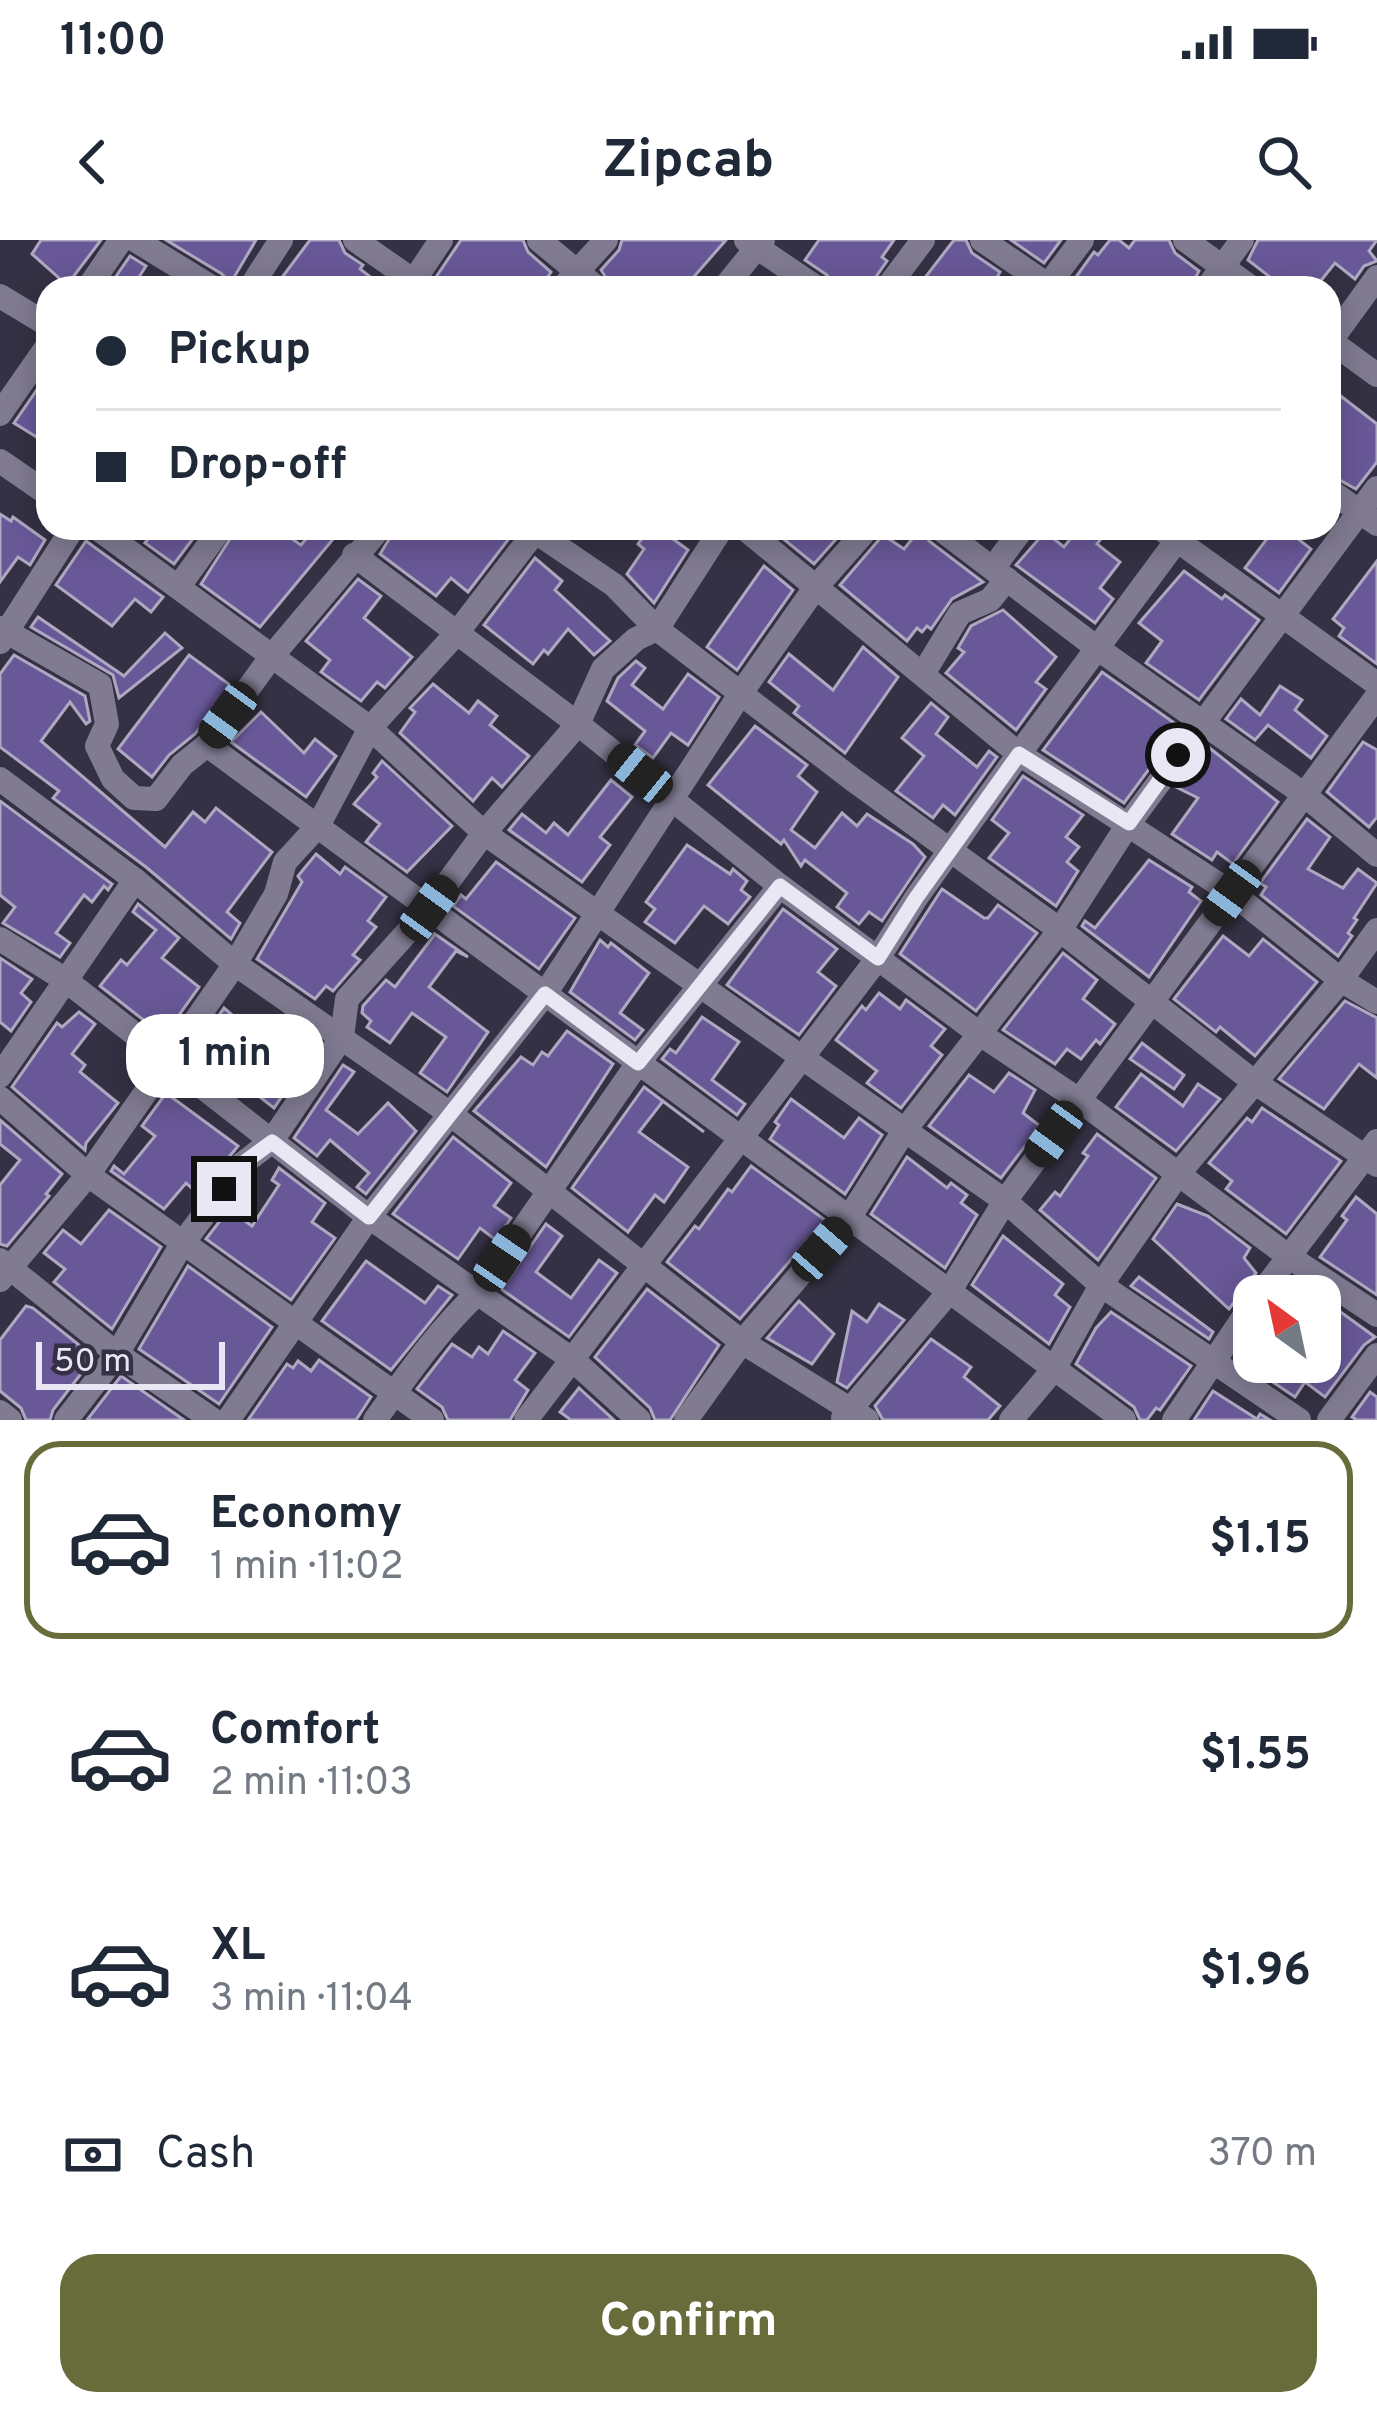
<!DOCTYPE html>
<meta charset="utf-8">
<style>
:root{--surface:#fff;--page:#f6f6f7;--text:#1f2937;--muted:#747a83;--line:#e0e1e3;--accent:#686c3b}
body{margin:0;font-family:Overpass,sans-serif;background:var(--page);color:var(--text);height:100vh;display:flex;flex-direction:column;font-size:45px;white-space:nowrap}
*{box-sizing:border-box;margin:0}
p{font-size:39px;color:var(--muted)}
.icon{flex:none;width:66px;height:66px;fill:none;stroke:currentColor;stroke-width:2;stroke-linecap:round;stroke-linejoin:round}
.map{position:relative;height:1180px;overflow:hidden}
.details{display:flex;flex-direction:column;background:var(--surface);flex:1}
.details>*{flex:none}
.top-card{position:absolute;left:36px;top:36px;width:1305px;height:264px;border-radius:36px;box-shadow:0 6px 30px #0003;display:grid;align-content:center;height:264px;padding:0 60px;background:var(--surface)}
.needle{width:78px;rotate:327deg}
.buttons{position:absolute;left:1233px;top:1035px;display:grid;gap:24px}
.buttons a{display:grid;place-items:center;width:108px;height:108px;border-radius:24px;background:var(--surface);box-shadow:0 6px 30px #0003;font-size:60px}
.scale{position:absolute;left:36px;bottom:30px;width:189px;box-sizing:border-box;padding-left:12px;border:6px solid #eae7f4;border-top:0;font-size:33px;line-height:42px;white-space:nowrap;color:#eae7f4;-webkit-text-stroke:9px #353144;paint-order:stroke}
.end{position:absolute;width:54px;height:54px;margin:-27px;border:15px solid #eae7f4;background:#111;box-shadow:0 0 0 6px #111}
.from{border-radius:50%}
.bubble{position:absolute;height:84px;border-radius:36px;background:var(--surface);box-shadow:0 6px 30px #0003;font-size:39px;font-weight:700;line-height:84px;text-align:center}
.car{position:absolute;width:36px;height:72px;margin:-36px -18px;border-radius:15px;box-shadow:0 0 9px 3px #0007;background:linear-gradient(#222 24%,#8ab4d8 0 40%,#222 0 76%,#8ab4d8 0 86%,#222 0)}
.top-card b{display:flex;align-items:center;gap:42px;height:114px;font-size:45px}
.top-card b+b{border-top:3px solid var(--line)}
.top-card i{width:30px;height:30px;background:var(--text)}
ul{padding:21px 0 0;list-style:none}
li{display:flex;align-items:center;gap:36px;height:198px;margin:0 24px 18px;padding:0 36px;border:6px solid transparent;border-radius:36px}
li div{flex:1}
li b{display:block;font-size:45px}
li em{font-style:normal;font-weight:700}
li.selected{border-color:var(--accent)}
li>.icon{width:108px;height:108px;stroke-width:1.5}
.pay{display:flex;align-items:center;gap:30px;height:132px;padding:0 60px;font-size:45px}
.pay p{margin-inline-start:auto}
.button{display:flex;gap:24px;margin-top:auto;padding:24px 60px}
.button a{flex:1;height:138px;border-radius:36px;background:var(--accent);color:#fff;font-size:48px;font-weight:700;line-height:138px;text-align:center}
.status{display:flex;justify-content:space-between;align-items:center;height:84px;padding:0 60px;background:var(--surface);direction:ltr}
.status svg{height:33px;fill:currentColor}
header{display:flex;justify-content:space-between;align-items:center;height:156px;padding:0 60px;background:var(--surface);font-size:54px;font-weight:700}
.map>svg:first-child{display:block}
.building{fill:#695898;stroke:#aea9c1;stroke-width:3}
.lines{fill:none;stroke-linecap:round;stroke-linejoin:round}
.minor{stroke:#807b91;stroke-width:24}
.route{stroke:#eae7f4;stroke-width:15}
</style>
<div class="status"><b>11:00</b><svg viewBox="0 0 49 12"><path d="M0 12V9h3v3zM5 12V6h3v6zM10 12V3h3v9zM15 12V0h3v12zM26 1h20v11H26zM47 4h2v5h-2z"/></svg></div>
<header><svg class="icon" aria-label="back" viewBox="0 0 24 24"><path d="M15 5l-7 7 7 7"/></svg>Zipcab<svg class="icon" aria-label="search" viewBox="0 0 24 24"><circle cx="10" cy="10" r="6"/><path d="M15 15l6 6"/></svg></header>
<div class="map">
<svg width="1377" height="1180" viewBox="0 0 1377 1180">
<rect width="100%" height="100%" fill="#353144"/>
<g class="building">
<polygon points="41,0 101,0 67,45 32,14"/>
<polygon points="166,0 256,0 230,44 222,34"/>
<polygon points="310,0 339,0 345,13 363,25 360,29 385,48 274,48"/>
<polygon points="461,0 523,0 528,12 551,32 540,48 442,48 436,37"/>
<polygon points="622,0 726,0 684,48 613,48 601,30 619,10"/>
<polygon points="819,0 894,0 882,17 887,21 868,48 833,48 827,35 805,20"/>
<polygon points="954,0 966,0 972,13 1000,32 991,48 917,48"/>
<polygon points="1011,0 1061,0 1044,23"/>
<polygon points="1110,0 1119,0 1129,8 1135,0 1169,0 1175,13 1199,31 1190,48 1068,48 1094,12 1098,15"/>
<polygon points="1258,0 1377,0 1369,11 1377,21 1364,26 1355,39 1335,23 1315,48 1284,48 1248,20"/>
<polygon points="130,16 146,26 132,48 108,48"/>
<polygon points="45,138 48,139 48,204 14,183"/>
<polygon points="1329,147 1377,184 1377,222 1356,249 1329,234"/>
<polygon points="0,274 11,281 13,277 45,300 30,325 18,317 0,342"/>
<polygon points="156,288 201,288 174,324 145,303"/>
<polygon points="237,288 276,288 301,305 315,288 322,288 334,298 260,387 201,344"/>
<polygon points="396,288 511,288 514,292 468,352 451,338 436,356 380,314"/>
<polygon points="626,288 658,288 688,310 654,363 627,334 644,309 638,304 641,300"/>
<polygon points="770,288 846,288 814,324"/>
<polygon points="921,288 929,301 983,342 952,359 931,389 927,386 922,392 917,388 907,401 840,345 883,295 904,309"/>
<polygon points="1079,288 1109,288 1097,304 1120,322 1100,348 1113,359 1095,383 1016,325 1045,292 1064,307"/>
<polygon points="1275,288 1284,288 1311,309 1279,353 1245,328"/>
<polygon points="86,301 163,357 151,372 135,359 112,386 56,345"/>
<polygon points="535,318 562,341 555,350 610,401 594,415 568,389 548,414 544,410 533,424 484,385"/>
<polygon points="1377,321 1377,424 1339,396 1344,388 1333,379"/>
<polygon points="764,326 793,350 737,430 707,407"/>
<polygon points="1184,331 1222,359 1225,355 1259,380 1199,460 1146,423 1162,401 1139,383"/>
<polygon points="358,339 381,356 364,378 412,417 385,448 377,442 361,461 321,432 330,420 306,401"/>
<polygon points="1003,370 1056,417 1036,442 1046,449 1016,490 946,433 964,412 958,408 971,386"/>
<polygon points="38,377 124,436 165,393 182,408 119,458 113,435 31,387"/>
<polygon points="863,407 898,437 845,513 794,473 799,466 769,442 789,414 833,450"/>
<polygon points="14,415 85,456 90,481 86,484 70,462 41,501 165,607 193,572 205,582 216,568 272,612 227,672 240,683 231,699 146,627 53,558 59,551 0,507 0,434"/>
<polygon points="189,415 230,445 195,494 169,515 152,537 118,509"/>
<polygon points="636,421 645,428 632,445 663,469 688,434 719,457 688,505 671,493 653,518 635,505 645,491 607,461 618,438"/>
<polygon points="1102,432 1180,487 1124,563 1043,510"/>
<polygon points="433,444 469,473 478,461 497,476 490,485 529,516 502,547 492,538 473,561 400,493 415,472 410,468"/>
<polygon points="1280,446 1302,460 1295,470 1327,496 1311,518 1268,485 1255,500 1226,479 1241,459 1260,475"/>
<polygon points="931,463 948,477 936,494 977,527 989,511 997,517 955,575 943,565 933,578 896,551 924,516 902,498"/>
<polygon points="261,472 304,513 315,499 336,516 306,557 231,502"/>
<polygon points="755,486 807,525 798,536 817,552 791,590 815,608 842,573 857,586 867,574 913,604 925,617 882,681 869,672 859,684 837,667 847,653 805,620 801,626 784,600 781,604 708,545"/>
<polygon points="1363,502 1377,510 1377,577 1369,587 1327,552"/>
<polygon points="1207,506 1278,562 1233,624 1217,612 1212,620 1172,594 1198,558 1176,547"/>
<polygon points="382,521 452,586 407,632 366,602 380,584 354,564 377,537 373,533"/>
<polygon points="1023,536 1083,575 1066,597 1079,607 1067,622 1078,631 1056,666 989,618 1009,593 992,580"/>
<polygon points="611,540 632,557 600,597 610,605 582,642 509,590 522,574 546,593 554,583 568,595"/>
<polygon points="0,561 112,644 108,650 104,646 92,662 84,655 56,693 70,703 60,717 3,683 15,667 0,655"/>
<polygon points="1307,579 1330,597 1308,629 1343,648 1358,629 1377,643 1354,678 1357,680 1348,693 1352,696 1338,716 1261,655 1266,647 1260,643"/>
<polygon points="687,605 730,634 733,629 747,641 741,650 750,657 728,684 704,666 675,703 645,682 655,669 646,662"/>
<polygon points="316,614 340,634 345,627 386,657 368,681 376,687 353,715 360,720 333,751 326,746 315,759 257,719 302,642 298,636"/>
<polygon points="1149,620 1192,647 1189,652 1201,661 1149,737 1082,686 1085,681 1095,688"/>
<polygon points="496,622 575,678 539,729 453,666 461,655 466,659"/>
<polygon points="942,649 984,678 988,678 998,665 1037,693 976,771 900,714"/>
<polygon points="138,664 179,698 162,718 199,747 164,796 100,746 121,720 127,725 156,690 133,672"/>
<polygon points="783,669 837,709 818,732 836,746 799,795 727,745"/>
<polygon points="432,692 468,717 456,711 429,747 488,792 447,852 420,833 446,797 412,773 390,803 367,787 371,781 362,773 363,766 386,740 395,747 435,694"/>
<polygon points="1223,696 1249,716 1263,699 1317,742 1255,816 1220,787 1216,792 1174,759"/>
<polygon points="600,700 608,707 611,703 649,733 620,773 643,790 635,800 570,752"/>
<polygon points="1063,713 1097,740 1083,759 1115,784 1100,804 1096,800 1081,819 1067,809 1055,824 1003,790"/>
<polygon points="0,718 32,739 21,753 31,762 11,791 0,782"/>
<polygon points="879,753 900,769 906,760 945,789 931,806 942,815 901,868 867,843 877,831 836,800 862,766 866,770"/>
<polygon points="1345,761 1377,778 1377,838 1359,824 1324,869 1279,839"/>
<polygon points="224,768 261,800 280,776 318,803 274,868 256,854 261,848 202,800"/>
<polygon points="79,772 95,784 72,814 85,825 80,832 118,863 86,903 85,910 12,847 57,783 62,787"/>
<polygon points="702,777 739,802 712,840 745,864 737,875 662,819 670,809 676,813"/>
<polygon points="567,791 613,824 546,927 474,871 521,817 533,825 542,812 548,816"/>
<polygon points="1142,803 1184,835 1174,849 1130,819"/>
<polygon points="343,825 354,832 326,870 358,894 388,863 416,891 366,954 357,947 369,933 330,900 317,916 294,898"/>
<polygon points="1009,833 1035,850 1023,873 1040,886 1001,938 929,886 969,835 994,852"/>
<polygon points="1141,834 1183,866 1198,844 1220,859 1176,911 1116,867"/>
<polygon points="644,847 704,892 663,861 639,892 688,927 664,962 655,955 628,992 572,948"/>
<polygon points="166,853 238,906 199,954 186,943 164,969 111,931 114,926 124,934 155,896 142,886"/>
<polygon points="791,859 844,898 859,878 882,895 845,954 770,899 779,885 775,882"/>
<polygon points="1262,868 1341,921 1286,994 1226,949 1232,941 1209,923 1247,878 1252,882"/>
<polygon points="0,880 62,934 46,954 49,956 7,1006 0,1004 0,945 20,920 0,904"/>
<polygon points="1097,894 1156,938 1098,1020 1040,970 1055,952 1060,956 1088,916 1083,913"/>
<polygon points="453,897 511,943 494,966 511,978 496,1000 480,988 458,1019 393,974"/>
<polygon points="907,917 947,948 951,943 967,955 961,963 977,975 945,1028 871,974"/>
<polygon points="751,926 825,980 740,1079 667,1022 695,986 699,989 728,949 732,952"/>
<polygon points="279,928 325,963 312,982 335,998 291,1060 206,999 229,969 252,986 279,945 272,940"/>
<polygon points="1356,957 1377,974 1377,1055 1320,1017 1347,980 1342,976"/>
<polygon points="1177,964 1208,976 1250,1008 1244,1018 1256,1033 1229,1069 1153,999"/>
<polygon points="109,970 161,1007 112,1089 54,1042 65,1029 44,1013 63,990 81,1004"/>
<polygon points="546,984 562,996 536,1032 571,1058 599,1020 617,1033 569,1097 501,1049"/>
<polygon points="1003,996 1063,1044 1055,1055 1070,1067 1049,1104 972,1045"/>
<polygon points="366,1021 425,1063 438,1046 452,1055 391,1130 322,1081"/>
<polygon points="188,1026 272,1087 219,1164 139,1109"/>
<polygon points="1139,1037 1213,1092 1209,1099 1131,1046"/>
<polygon points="647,1049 719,1105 670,1180 655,1180 650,1168 595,1117"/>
<polygon points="1320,1057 1375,1097 1364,1105 1325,1157 1305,1142 1295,1157 1243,1122 1320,1122"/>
<polygon points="799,1061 834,1094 812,1124 767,1098"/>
<polygon points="879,1064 904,1080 847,1148 837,1142 852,1071 867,1082"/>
<polygon points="26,1066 33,1068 94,1117 53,1170 50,1180 26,1180 21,1168 0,1151 0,1100"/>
<polygon points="1111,1072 1191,1126 1160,1170 1156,1168 1147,1180 1140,1180 1134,1167 1076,1124 1096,1088"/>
<polygon points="503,1091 535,1113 515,1140 528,1150 510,1180 448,1180 442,1167 417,1149 452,1104 472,1117 479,1107 488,1114"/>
<polygon points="931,1099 971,1127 964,1137 1000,1166 988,1180 883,1180 875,1166"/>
<polygon points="319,1120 371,1157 356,1180 248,1180 287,1124 293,1128 298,1121 311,1131"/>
<polygon points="121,1136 184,1180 87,1180"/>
<polygon points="579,1148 614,1180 571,1180 560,1172"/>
<polygon points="1213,1151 1257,1179 1260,1174 1270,1180 1194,1180"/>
<polygon points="1370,1152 1377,1157 1377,1180 1357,1180 1352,1177"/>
</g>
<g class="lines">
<g class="minor">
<polyline points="135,0 213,48"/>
<polyline points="355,0 424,48"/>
<polyline points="539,0 597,48"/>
<polyline points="746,0 817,48"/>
<polyline points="982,0 1052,48"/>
<polyline points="1185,0 1252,48"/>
<polyline points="88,48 121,0"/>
<polyline points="250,48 281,0"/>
<polyline points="409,48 441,0"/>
<polyline points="562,48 606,0"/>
<polyline points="724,48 763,0"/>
<polyline points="887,48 923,0"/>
<polyline points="1046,48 1082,0"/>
<polyline points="1207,48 1242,0"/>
<polyline points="0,56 48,85"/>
<polyline points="1329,100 1377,135"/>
<polyline points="1329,103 1377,37"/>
<polyline points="0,174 48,105"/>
<polyline points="0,221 48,254"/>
<polyline points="1329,250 1377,284"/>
<polyline points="97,288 370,488 484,593 1005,961 1101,1045 1299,1180"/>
<polyline points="530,288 614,345 657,389 852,539 1060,690 1254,842 1377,925"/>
<polyline points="744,288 1019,514 1232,653 1341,740 1377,762"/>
<polyline points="939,288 1097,408 1302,553 1377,615"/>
<polyline points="1160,288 1377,444"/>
<polyline points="354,315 578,484 780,646 977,792 1079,860 1288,1016 1377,1075"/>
<polyline points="993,328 1023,288"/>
<polyline points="179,346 221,288"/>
<polyline points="0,388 100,445 107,484 97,506 113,539 134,558 156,559 182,525 207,505 272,416 380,288"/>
<polyline points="0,402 73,288"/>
<polyline points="923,434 960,373 990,360 1007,339"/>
<polyline points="207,505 1124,1180"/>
<polyline points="0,539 135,640 235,724 449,873 742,1102 867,1180"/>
<polyline points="0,699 64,739 369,977 573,1120 639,1180"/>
<polyline points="0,836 135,640"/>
<polyline points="0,858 88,935 432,1180"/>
<polyline points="0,1020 117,1114 213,1180"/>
<polyline points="0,1040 88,935 235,724 276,654 285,622 318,586 370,488 456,394 538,288"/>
<polyline points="1259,1056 1377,901"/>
<polyline points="0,1172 10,1180"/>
<polyline points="843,1178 949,1052 1005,961 1377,456"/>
<polyline points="66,1180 117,1114 182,1004 242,924 271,902 342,797 347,759 429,668 484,593 578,484 603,429 636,399 657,389 722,288"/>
<polyline points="228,1180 369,977 545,754 741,453 815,348 868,288"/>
<path d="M375 1180C408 1134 438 1090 480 1051L638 823 780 646"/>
<polyline points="526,1180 878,718 916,658 1019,514 1186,288"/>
<polyline points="686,1180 742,1102 849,978 904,891 1060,690 1129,583 1377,248"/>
<polyline points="1011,1180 1054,1129 1101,1045 1179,933 1341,740 1377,690"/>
<polyline points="1174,1180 1254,1062"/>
<polyline points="1329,1180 1377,1115"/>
</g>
</g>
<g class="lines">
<polyline class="route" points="224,949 242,924 272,902 369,977 545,754 638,823 780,646 878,718 916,658 1019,514 1129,583 1178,515"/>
</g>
</svg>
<div class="buttons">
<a><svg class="needle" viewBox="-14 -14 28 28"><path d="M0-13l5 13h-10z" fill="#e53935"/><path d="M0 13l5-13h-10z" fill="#747a83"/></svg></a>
</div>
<div class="scale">50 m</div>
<i class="end from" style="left:1178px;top:515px"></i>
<i class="end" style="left:224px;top:949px"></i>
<div class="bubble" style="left:126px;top:774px;width:198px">1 min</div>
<i class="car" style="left:228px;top:475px;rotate:216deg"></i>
<i class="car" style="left:640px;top:533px;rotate:309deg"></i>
<i class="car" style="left:1232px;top:653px;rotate:216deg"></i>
<i class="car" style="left:429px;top:668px;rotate:36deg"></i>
<i class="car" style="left:1054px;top:894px;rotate:216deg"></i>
<i class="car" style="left:822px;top:1009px;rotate:41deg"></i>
<i class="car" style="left:502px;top:1018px;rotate:34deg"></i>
<div class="top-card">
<b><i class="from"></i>Pickup</b>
<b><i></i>Drop-off</b>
</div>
</div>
<section class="details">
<ul>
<li class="selected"><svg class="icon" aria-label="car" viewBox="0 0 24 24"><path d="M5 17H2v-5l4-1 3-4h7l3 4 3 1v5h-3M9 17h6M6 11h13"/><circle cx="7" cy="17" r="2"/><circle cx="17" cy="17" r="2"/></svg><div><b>Economy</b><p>1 min · 11:02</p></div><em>$1.15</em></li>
<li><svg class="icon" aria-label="car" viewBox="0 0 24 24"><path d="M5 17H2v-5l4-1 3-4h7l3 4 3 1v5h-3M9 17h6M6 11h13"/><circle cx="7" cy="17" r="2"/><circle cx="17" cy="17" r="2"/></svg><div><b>Comfort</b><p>2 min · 11:03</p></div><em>$1.55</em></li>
<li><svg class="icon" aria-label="car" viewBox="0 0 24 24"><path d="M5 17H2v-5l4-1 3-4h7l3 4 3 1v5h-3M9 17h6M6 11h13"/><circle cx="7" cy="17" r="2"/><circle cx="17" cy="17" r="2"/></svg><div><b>XL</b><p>3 min · 11:04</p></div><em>$1.96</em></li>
</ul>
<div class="pay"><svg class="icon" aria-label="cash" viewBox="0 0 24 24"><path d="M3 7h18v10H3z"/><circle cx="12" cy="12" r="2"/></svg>Cash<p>370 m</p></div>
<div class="button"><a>Confirm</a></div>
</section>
